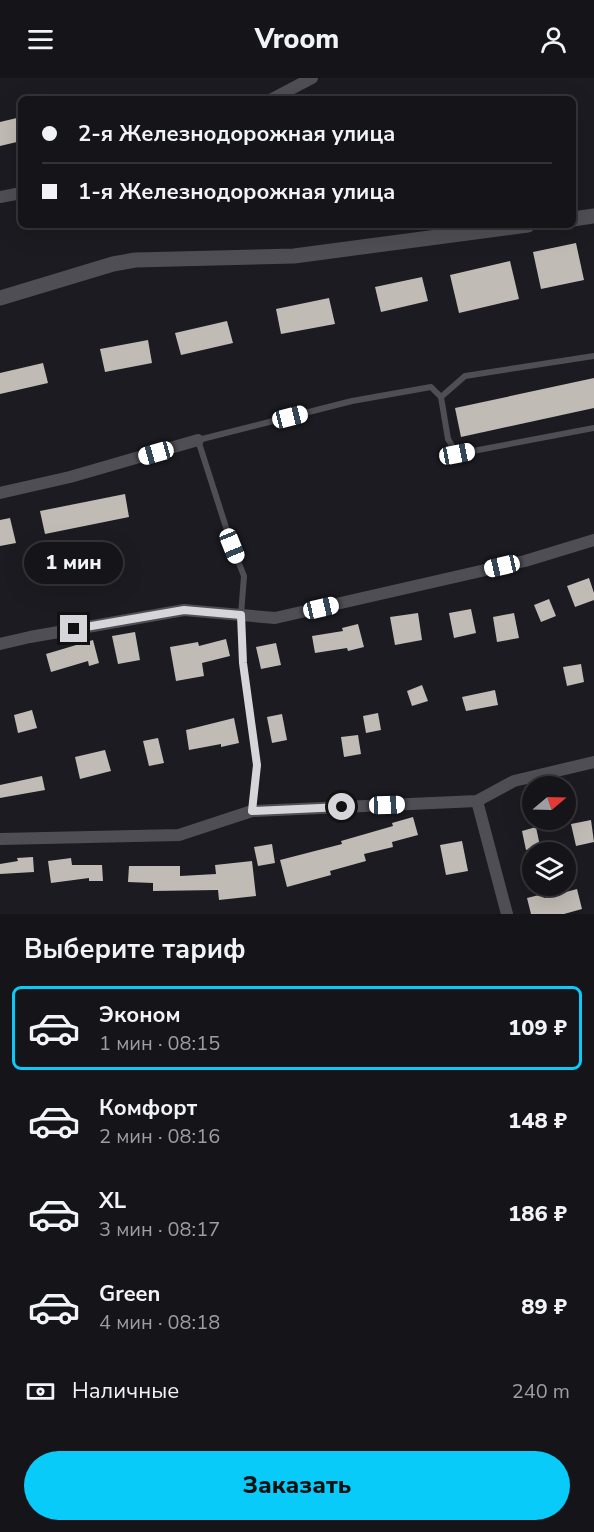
<!DOCTYPE html>
<html lang="ru">
<meta charset="utf-8">
<style>
:root{--surface:#151419;--page:#1e1d22;--text:#f1f3f6;--muted:#9d9ea2;--line:#343338;--accent:#08cbfa}
body{margin:0;font-family:"Nunito Sans",sans-serif;background:var(--page);color:var(--text);height:100vh;display:flex;flex-direction:column;font-size:22px;white-space:nowrap}
*{box-sizing:border-box;margin:0}
p{font-size:20px;color:var(--muted)}
.icon{flex:none;width:33px;height:33px;fill:none;stroke:currentColor;stroke-width:2;stroke-linecap:round;stroke-linejoin:round}
.map{position:relative;height:836px;overflow:hidden}
.sheet{display:flex;flex-direction:column;background:var(--surface);flex:1}
.sheet>*{flex:none}
.banner{position:absolute;left:18px;top:18px;width:558px;height:132px;border-radius:9px;box-shadow:0 6px 24px #0002,0 0 0 2px var(--line);display:grid;align-content:center;height:132px;padding:0 24px;background:var(--surface)}
.needle{width:39px;rotate:71deg}
.tools{position:absolute;left:522px;top:698px;display:grid;gap:12px}
.tools a{display:grid;place-items:center;width:54px;height:54px;border-radius:50%;background:var(--surface);box-shadow:0 6px 24px #0002,0 0 0 2px var(--line);font-size:30px}
.end{position:absolute;width:27px;height:27px;margin:-14px;border:8px solid #d6d5d9;background:#111;box-shadow:0 0 0 3px #111}
.from{border-radius:50%}
.bubble{position:absolute;height:42px;border-radius:21px;background:var(--surface);box-shadow:0 6px 24px #0002,0 0 0 2px var(--line);font-size:20px;font-weight:800;line-height:42px;text-align:center}
.car{position:absolute;width:18px;height:36px;margin:-18px -9px;border-radius:8px;box-shadow:0 0 4px 2px #0007;background:linear-gradient(#fff 24%,#345 0 40%,#fff 0 76%,#345 0 86%,#fff 0)}
.banner b{display:flex;align-items:center;gap:21px;height:57px;font-size:22px}
.banner b+b{border-top:2px solid var(--line)}
.banner i{width:15px;height:15px;background:var(--text)}
ul{padding:0;list-style:none}
li{display:flex;align-items:center;gap:18px;height:84px;margin:0 12px 9px;padding:0 12px;border:3px solid transparent;border-radius:9px}
li div{flex:1}
li b{display:block;font-size:22px}
li em{font-style:normal;font-weight:800}
li.active{border-color:var(--accent)}
li>.icon{width:54px;height:54px;stroke-width:1.5}
h2{padding:0 24px;font-size:27px;line-height:72px}
.pay{display:flex;align-items:center;gap:15px;height:66px;padding:0 24px;font-size:22px}
.pay p{margin-inline-start:auto}
.button{display:flex;gap:12px;margin-top:auto;padding:12px 24px}
.button a{flex:1;height:69px;border-radius:36px;background:var(--accent);color:#111;font-size:24px;font-weight:800;line-height:69px;text-align:center}
header{display:flex;justify-content:space-between;align-items:center;height:78px;padding:0 24px;background:var(--surface);font-size:27px;font-weight:800}
.map>svg:first-child{display:block}
.building{fill:#c0bbb4}
.lines{fill:none;stroke-linecap:round;stroke-linejoin:round}
.service{stroke:#4e4e54;stroke-width:6}
.minor{stroke:#4e4e54;stroke-width:12}
.tertiary{stroke:#4e4e54;stroke-width:15}
.route{stroke:#d6d5d9;stroke-width:8}
</style>
<header><svg class="icon" aria-label="menu" viewBox="0 0 24 24"><path d="M4 6h16M4 12h16M4 18h16"/></svg>Vroom<svg class="icon" aria-label="person" viewBox="0 0 24 24"><circle cx="12" cy="8" r="4"/><path d="M4 21q1-7 8-7t8 7"/></svg></header>
<div class="map">
<svg width="594" height="836" viewBox="0 0 594 836">
<rect width="100%" height="100%" fill="#1c1b21"/>
<g class="building">
<polygon points="21,39 21,63 0,68 0,44"/>
<polygon points="576,165 584,202 541,211 533,174"/>
<polygon points="510,183 519,221 459,235 450,197"/>
<polygon points="422,199 428,223 381,234 375,209"/>
<polygon points="329,220 335,246 281,256 276,231"/>
<polygon points="227,243 233,265 181,277 175,255"/>
<polygon points="148,262 152,285 105,294 100,271"/>
<polygon points="43,285 48,305 0,316 0,295"/>
<polygon points="594,300 594,330 461,359 455,330"/>
<polygon points="125,416 129,439 45,456 40,433"/>
<polygon points="10,440 16,465 0,468 0,442"/>
<polygon points="589,500 594,515 594,522 575,529 567,508"/>
<polygon points="549,521 556,538 541,544 534,527"/>
<polygon points="471,531 476,555 454,560 449,535"/>
<polygon points="418,535 422,562 395,567 390,539"/>
<polygon points="514,535 519,560 497,564 493,539"/>
<polygon points="358,546 364,569 348,573 347,570 315,575 312,558 343,553 342,550"/>
<polygon points="135,554 140,582 118,586 112,558"/>
<polygon points="226,561 230,578 202,585 204,598 176,603 170,569 198,564 199,568"/>
<polygon points="93,562 99,585 89,588 88,583 51,594 46,576"/>
<polygon points="276,565 281,587 261,591 256,569"/>
<polygon points="581,586 584,604 567,608 563,589"/>
<polygon points="422,607 428,623 412,628 407,613"/>
<polygon points="495,612 498,627 466,633 462,619"/>
<polygon points="32,632 37,650 18,655 14,637"/>
<polygon points="378,635 381,652 366,655 363,638"/>
<polygon points="282,636 287,662 272,665 267,639"/>
<polygon points="234,640 239,665 221,669 221,666 189,672 186,652"/>
<polygon points="358,657 361,676 344,679 341,659"/>
<polygon points="158,660 164,685 149,688 143,663"/>
<polygon points="105,672 111,693 80,701 75,679"/>
<polygon points="42,698 45,712 0,720 0,707"/>
<polygon points="413,739 418,757 392,764 393,769 364,776 366,783 330,793 331,797 287,809 280,782 342,766 341,763 393,748 392,745"/>
<polygon points="591,742 594,764 576,768 571,746"/>
<polygon points="536,749 540,768 526,772 522,753"/>
<polygon points="462,763 468,793 446,797 440,767"/>
<polygon points="272,766 275,785 258,788 254,769"/>
<polygon points="33,779 34,794 0,796 0,786 18,783 17,780"/>
<polygon points="71,780 72,787 102,787 103,803 89,803 89,800 51,805 48,783"/>
<polygon points="252,783 256,818 219,822 218,812 153,813 153,805 128,804 129,788 180,788 180,798 216,796 215,787"/>
<polygon points="577,811 582,831 564,836 531,836 527,820 543,816 544,820"/>
</g>
<g class="lines">
<g class="service">
<polyline points="594,278 465,298 441,319 448,361 457,376 594,350"/>
<polyline points="252,733 257,687 243,585 241,537 244,498 232,468 198,362 352,323 431,309 441,319"/>
</g>
<g class="minor">
<polyline points="272,21 312,0"/>
<polyline points="0,119 21,115"/>
<polyline points="0,415 70,399 198,362"/>
<polyline points="0,566 30,559 184,532 275,540 525,483 594,462"/>
<polyline points="477,723 507,836"/>
<polyline points="0,761 179,757 252,733 477,723 514,703 594,684"/>
</g>
<g class="tertiary">
<polyline points="573,141 594,138"/>
<polyline points="0,220 113,186 135,182 294,178 528,147"/>
</g>
</g>
<g class="lines">
<polyline class="route" points="74,551 184,532 241,537 243,585 257,687 252,733 342,729"/>
</g>
</svg>
<div class="tools">
<a><svg class="needle" viewBox="-14 -14 28 28"><path d="M0-13l5 13h-10z" fill="#e53935"/><path d="M0 13l5-13h-10z" fill="#9d9ea2"/></svg></a>
<a><svg class="icon" aria-label="layers" viewBox="0 0 24 24"><path d="M12 4l9 5-9 5-9-5zM3 14l9 5 9-5"/></svg></a>
</div>
<i class="end from" style="left:342px;top:729px"></i>
<i class="end" style="left:74px;top:551px"></i>
<div class="bubble" style="left:24px;top:464px;width:99px">1 мин</div>
<i class="car" style="left:290px;top:339px;rotate:76deg"></i>
<i class="car" style="left:156px;top:375px;rotate:254deg"></i>
<i class="car" style="left:457px;top:376px;rotate:79deg"></i>
<i class="car" style="left:232px;top:468px;rotate:158deg"></i>
<i class="car" style="left:502px;top:488px;rotate:257deg"></i>
<i class="car" style="left:321px;top:530px;rotate:77deg"></i>
<i class="car" style="left:387px;top:727px;rotate:88deg"></i>
<div class="banner">
<b><i class="from"></i>2-я Железнодорожная улица</b>
<b><i></i>1-я Железнодорожная улица</b>
</div>
</div>
<section class="sheet">
<h2>Выберите тариф</h2>
<ul>
<li class="active"><svg class="icon" aria-label="car" viewBox="0 0 24 24"><path d="M5 17H2v-5l4-1 3-4h7l3 4 3 1v5h-3M9 17h6M6 11h13"/><circle cx="7" cy="17" r="2"/><circle cx="17" cy="17" r="2"/></svg><div><b>Эконом</b><p>1 мин · 08:15</p></div><em>109 ₽</em></li>
<li><svg class="icon" aria-label="car" viewBox="0 0 24 24"><path d="M5 17H2v-5l4-1 3-4h7l3 4 3 1v5h-3M9 17h6M6 11h13"/><circle cx="7" cy="17" r="2"/><circle cx="17" cy="17" r="2"/></svg><div><b>Комфорт</b><p>2 мин · 08:16</p></div><em>148 ₽</em></li>
<li><svg class="icon" aria-label="car" viewBox="0 0 24 24"><path d="M5 17H2v-5l4-1 3-4h7l3 4 3 1v5h-3M9 17h6M6 11h13"/><circle cx="7" cy="17" r="2"/><circle cx="17" cy="17" r="2"/></svg><div><b>XL</b><p>3 мин · 08:17</p></div><em>186 ₽</em></li>
<li><svg class="icon" aria-label="car" viewBox="0 0 24 24"><path d="M5 17H2v-5l4-1 3-4h7l3 4 3 1v5h-3M9 17h6M6 11h13"/><circle cx="7" cy="17" r="2"/><circle cx="17" cy="17" r="2"/></svg><div><b>Green</b><p>4 мин · 08:18</p></div><em>89 ₽</em></li>
</ul>
<div class="pay"><svg class="icon" aria-label="cash" viewBox="0 0 24 24"><path d="M3 7h18v10H3z"/><circle cx="12" cy="12" r="2"/></svg>Наличные<p>240 m</p></div>
<div class="button"><a>Заказать</a></div>
</section>
